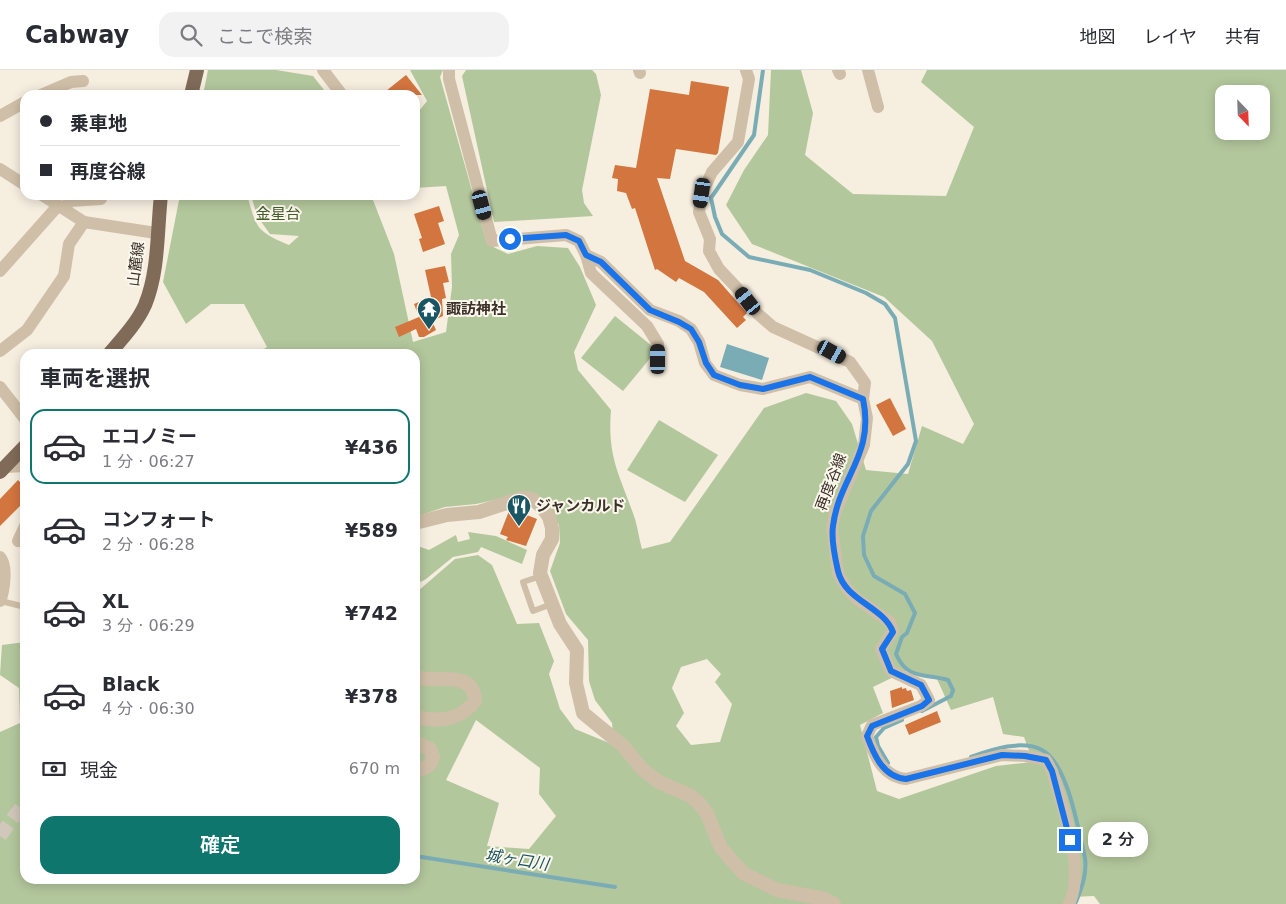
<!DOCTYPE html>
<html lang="ja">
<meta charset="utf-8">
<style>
:root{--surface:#fff;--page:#f2f2f3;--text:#2b2b33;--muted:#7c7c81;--line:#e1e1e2;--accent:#0f766e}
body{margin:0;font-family:"DejaVu Sans","Noto Sans JP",sans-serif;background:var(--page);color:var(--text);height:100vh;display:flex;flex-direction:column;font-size:19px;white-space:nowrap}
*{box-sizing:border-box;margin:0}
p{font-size:16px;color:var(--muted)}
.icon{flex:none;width:28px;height:28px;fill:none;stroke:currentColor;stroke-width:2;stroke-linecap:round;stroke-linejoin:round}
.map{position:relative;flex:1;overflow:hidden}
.details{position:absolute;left:20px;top:279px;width:400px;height:535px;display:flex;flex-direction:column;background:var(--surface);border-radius:15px;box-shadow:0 2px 12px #0003}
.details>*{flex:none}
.top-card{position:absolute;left:20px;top:20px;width:400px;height:110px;border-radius:15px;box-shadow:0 2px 12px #0003;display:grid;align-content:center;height:110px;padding:0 20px;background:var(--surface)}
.needle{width:32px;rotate:157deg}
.buttons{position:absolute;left:1215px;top:15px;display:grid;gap:10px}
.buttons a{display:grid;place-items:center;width:55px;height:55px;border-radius:10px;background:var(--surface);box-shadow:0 2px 12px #0003;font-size:25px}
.end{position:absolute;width:22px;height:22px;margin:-11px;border:6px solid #1a73e8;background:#fff;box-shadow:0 0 0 2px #fff}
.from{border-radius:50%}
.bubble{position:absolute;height:35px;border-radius:15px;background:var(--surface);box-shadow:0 2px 12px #0003;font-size:16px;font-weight:600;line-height:35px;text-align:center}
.car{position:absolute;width:15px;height:30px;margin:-15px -8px;border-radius:6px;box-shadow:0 0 4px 1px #0007;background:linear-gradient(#222 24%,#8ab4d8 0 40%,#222 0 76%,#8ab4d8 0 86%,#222 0)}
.top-card b{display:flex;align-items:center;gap:18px;height:48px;font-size:19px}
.top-card b+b{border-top:1px solid var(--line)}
.top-card i{width:12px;height:12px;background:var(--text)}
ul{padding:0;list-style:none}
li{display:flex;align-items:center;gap:15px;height:75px;margin:0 10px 8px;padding:0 10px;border:2px solid transparent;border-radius:15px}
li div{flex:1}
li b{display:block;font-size:19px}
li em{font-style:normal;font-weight:600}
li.active{border-color:var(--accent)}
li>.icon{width:45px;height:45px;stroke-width:1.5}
h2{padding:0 20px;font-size:22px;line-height:60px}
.pay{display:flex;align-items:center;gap:12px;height:55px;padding:0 20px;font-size:19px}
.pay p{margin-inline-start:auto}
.button{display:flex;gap:10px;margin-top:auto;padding:10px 20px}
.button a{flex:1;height:58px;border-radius:15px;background:var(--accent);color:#fff;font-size:20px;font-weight:600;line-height:58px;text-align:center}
header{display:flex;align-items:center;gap:30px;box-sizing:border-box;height:70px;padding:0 25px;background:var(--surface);border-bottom:1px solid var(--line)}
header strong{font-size:24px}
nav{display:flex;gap:28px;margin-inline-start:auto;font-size:18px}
.search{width:350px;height:45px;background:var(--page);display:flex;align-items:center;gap:12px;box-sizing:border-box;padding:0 18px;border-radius:15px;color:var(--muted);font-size:19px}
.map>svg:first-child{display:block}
.green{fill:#b3c79c;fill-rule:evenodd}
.water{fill:#7aacb6}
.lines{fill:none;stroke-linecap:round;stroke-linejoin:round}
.stream{stroke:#7aacb6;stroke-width:4}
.building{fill:#d3753f}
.tertiary-tunnel{stroke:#d1c8bb;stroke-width:14;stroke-dasharray:14 7;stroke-linecap:butt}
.service{stroke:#d0bfa8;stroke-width:6}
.minor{stroke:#d0bfa8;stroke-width:12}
.tertiary{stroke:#d0bfa8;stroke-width:14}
.primary{stroke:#806b59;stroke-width:14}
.route{stroke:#1a73e8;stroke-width:6}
.labels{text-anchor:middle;stroke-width:4;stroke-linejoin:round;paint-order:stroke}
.park-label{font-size:15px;fill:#445d2a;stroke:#fcf7ec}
.street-label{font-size:15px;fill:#3c3129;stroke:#fcf7ec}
.poi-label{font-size:15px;font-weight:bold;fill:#3c3129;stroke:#fcf7ec;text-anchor:start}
.water-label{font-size:16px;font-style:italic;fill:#195563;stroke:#fcf7ec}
</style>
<header>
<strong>Cabway</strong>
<div class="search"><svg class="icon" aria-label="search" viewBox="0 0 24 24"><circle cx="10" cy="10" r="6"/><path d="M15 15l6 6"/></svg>ここで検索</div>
<nav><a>地図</a><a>レイヤ</a><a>共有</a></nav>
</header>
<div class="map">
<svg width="1286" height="834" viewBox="0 0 1286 834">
<rect width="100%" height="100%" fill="#f6eedf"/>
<g class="green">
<polygon points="208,0 276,0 313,6 328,25 203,25"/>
<path d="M410 0H443L440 7 487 174 508 184 537 176 568 178 580 197 596 235 574 282 578 300 611 340C607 388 620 405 635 449 638 459 639 469 642 479L670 472 764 338 806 323 836 331 852 354 866 400 908 404 922 356 963 374 974 354 932 271 884 227 752 174 726 135 744 100 768 65 771 0H801L813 43 805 85 853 124 946 126 974 57 921 12 927 0H1286V834H1100L1094 826 1072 827 1066 834H0V662L20 653 19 618 0 605 2 575 25 572V809H415V521H418L455 489 478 485 492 495 517 554 539 553 554 591 549 604 560 639 575 659 614 675 612 653 595 630 589 611 588 570 566 544 550 501 560 473 559 455 546 435 530 422 476 434 445 437 415 447V284H256L267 277 244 234H211L186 254 163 212 180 125H247C257 159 256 161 289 175L299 166 270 164 257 146 251 125H371L394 184 413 272 446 262 452 217 451 184 459 165 446 116 415 118V46L427 31ZM1224 24H1261V61H1224ZM707 589 721 604 715 612 732 634 720 672 691 675 676 656 684 643 672 618 681 597ZM906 601 937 609 951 640 993 627 1003 664 1024 667 1033 692 996 696 899 729 877 721 860 655 883 643 873 617ZM476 650 540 698 539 724 556 746 529 779 487 776 499 733 446 710Z"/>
<polygon points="466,0 592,0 596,4 601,25 582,120 584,133 593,146 494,152 462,6"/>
<polygon points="615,246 657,280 623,321 581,288"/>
<polygon points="659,350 718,385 685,432 627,400"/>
<polygon points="468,462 496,466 527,480 522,494 481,477 478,482 453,487 426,509 415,515 415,475 429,480 456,465 458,472 470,469"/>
</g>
<polygon class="water" points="727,274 769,288 762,310 720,297"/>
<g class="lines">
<g class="stream">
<path d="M763 0 754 65 711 128 715 147 722 164 749 187 810 200 866 223 885 234 895 248 916 371 908 394 871 441 863 466 864 485 874 506 905 524 915 543 907 563 902 567 896 584C908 611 925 603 948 610L953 620 951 626 922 641"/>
<path d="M971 687C991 680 1021 669 1042 680 1068 694 1078 759 1085 788 1087 804 1082 817 1076 832"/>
<polyline points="888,693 878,676 876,667 884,658 902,650"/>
<polyline points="415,786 615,817"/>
</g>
</g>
<g class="building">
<polygon points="406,5 422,25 381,25"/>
<polygon points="691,11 729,17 718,83 716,85 676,79 670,109 657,108 685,191 718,210 747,243 743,247 746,250 737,258 704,222 679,208 676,212 657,199 655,200 635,138 632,139 626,123 617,121 618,109 612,108 615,95 636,98 650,19 689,25"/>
<polygon points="439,136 444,151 438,153 445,174 423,182 419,169 422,168 414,144"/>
<polygon points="445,196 449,212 443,213 446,228 442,229 443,246 432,251 436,260 424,267 419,267 416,259 399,267 395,257 419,247 414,234 431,227 425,200"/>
<polygon points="890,328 906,359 893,366 876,335"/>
<polygon points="18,410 25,417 25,431 0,456 0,429"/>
<polygon points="514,440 537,449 526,476 506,470 508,467 500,464 509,441"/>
<polygon points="902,617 902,619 906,618 907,621 911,620 914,630 892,638 890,621"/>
<polygon points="937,641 941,652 909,665 905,655"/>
</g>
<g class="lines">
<polyline class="tertiary-tunnel" points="0,766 25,732"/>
<g class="service">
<polyline points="541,506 523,512 533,541 552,534"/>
<polyline points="1,531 25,537"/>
</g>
<g class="minor">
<polyline points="323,0 342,25"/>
<polyline points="449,0 449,9 492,171 566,165 579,171 586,185 601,192 650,240 679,251 691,259 699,272 705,293 714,305 740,315 763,319 810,307 863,329"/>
<polyline points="639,0 640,3"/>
<path d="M746 0 749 9 738 72 712 102 702 123 699 142 710 169 709 181 719 199 737 218 758 244 773 257 850 292 865 313 863 329 867 348 864 375 835 443 832 458 838 503 847 519 857 529 890 552 893 561 881 579 891 601 921 615 929 630 921 636 872 655 867 666C874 685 883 707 906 709L1002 685 1025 686 1046 690 1052 701C1062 736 1086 800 1069 834"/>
<polyline points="838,0 840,4"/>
<polyline points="868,0 878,37"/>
<polyline points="41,25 71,12 83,11"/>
<polyline points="0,46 25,32"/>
<polyline points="0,99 25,115"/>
<polyline points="42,125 84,152 156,163"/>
<polyline points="586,185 591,203 647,256 658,274 658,289"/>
<polyline points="0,201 56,138 66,136 70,131 101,129 101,125"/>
<polyline points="0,281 27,260 64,206 69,174 84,152"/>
<polyline points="0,317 25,349"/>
<polyline points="5,397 25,396"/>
<polyline points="18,471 25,456"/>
<path d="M0 487C8 495 4 522 0 531"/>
</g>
<g class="tertiary">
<polyline points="415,453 447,445 479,442 522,428 532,429 542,437 549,447 552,458 552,469 543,485 540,503 560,554 577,580 576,613 583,643 623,676 643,700 659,712 691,726 700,734 707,744 721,778 743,803 777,820 825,829 834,834"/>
<path d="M415 607C437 614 473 598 475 631 459 651 439 652 415 647"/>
<path d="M415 672 430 679 433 687C430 697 425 699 415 700"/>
</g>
<g class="primary">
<polyline points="191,25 197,0"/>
<path d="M109 284C122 269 137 253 145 235 159 201 157 161 161 125"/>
<polyline points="0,402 25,376"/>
</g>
</g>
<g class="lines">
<path class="route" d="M510 169 566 165 579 171 586 185 601 192 650 240 679 252 691 259 699 272 706 293 714 305 740 315 763 319 810 307 863 329C875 385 839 407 833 456 831 469 835 488 838 501 845 531 883 536 893 562L882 579 891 601 921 615 929 630 922 636 872 656 867 666C874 685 883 707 906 709L1002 685 1025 686 1046 690 1052 701 1070 770"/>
</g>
<defs>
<g id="temple-pin" transform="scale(1.25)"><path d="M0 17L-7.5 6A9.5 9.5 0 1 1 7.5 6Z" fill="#195563" stroke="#fcf7ec"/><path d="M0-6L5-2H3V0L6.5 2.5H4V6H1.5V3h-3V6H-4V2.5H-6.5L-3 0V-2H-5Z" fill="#fff"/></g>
<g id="restaurant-pin" transform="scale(1.25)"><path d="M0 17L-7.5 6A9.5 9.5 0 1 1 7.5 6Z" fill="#195563" stroke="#fcf7ec"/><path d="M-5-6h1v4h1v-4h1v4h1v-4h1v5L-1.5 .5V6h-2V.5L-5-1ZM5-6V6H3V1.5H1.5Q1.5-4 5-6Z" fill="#fff"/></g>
</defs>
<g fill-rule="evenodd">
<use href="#temple-pin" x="429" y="239"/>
<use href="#restaurant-pin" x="519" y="436"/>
</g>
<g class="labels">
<g class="park-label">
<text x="278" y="149">金星台</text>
</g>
<g class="street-label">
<text transform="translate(136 194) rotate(-83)" y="5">山麓線</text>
<text transform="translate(831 412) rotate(-69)" y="5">再度谷線</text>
</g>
<g class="poi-label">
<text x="446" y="244">諏訪神社</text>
<text x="536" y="441">ジャンカルド</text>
</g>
<g class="water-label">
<text transform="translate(517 789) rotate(9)" y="6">城ヶ口川</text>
</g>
</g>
</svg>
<div class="buttons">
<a><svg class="needle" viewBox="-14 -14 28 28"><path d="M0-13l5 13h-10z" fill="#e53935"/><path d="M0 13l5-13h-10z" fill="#7c7c81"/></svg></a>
</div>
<i class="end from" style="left:510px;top:169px"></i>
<i class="end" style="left:1070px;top:770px"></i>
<div class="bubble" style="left:1088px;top:752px;width:60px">2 分</div>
<i class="car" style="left:702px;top:123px;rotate:188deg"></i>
<i class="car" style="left:482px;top:135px;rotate:165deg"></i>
<i class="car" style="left:748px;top:231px;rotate:322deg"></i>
<i class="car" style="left:832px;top:282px;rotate:119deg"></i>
<i class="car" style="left:658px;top:289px;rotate:0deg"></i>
<div class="top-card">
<b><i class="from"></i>乗車地</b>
<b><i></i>再度谷線</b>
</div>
<section class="details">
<h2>車両を選択</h2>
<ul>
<li class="active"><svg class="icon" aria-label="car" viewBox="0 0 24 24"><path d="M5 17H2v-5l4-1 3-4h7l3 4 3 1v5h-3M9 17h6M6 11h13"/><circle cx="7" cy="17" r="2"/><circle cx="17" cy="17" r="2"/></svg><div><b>エコノミー</b><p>1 分 · 06:27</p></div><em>¥436</em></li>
<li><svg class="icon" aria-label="car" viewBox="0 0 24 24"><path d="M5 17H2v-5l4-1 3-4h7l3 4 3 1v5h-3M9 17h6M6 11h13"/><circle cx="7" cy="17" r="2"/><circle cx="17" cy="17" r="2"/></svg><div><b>コンフォート</b><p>2 分 · 06:28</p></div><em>¥589</em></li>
<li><svg class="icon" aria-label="car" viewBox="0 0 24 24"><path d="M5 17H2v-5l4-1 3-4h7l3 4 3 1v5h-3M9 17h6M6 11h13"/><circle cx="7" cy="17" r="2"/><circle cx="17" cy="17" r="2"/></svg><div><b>XL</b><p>3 分 · 06:29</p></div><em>¥742</em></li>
<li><svg class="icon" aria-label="car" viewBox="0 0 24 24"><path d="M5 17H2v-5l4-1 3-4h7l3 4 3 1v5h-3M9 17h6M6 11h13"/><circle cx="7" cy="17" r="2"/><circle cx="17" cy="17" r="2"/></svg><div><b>Black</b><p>4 分 · 06:30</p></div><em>¥378</em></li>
</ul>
<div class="pay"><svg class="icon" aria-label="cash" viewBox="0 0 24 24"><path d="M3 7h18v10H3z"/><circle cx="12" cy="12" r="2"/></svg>現金<p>670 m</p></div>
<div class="button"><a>確定</a></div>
</section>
</div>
